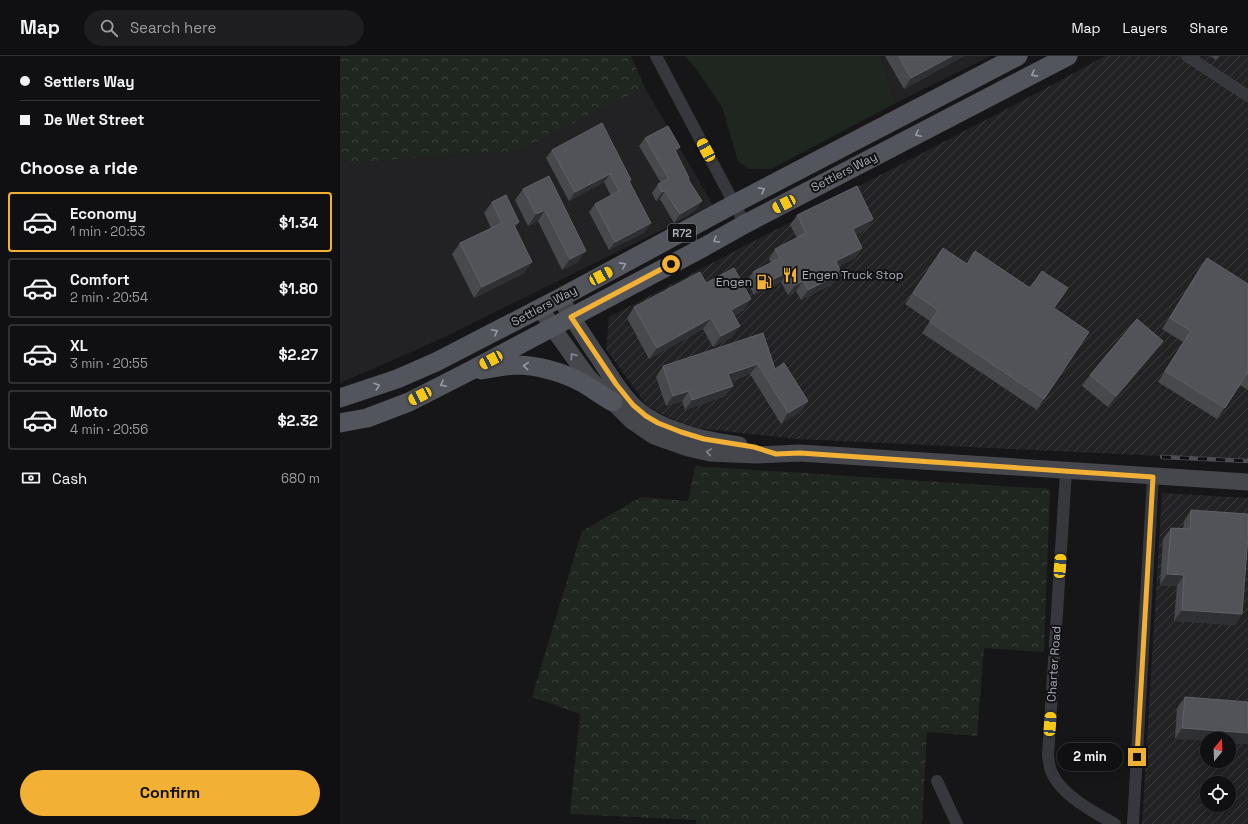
<!DOCTYPE html>
<meta charset="utf-8">
<style>
:root{--surface:#101012;--page:#1e1e20;--text:#f1f3f6;--muted:#9c9d9f;--line:#303032;--accent:#f2b134}
body{margin:0;font-family:"Space Grotesk",sans-serif;background:var(--page);color:var(--text);height:100vh;display:flex;flex-direction:column;font-size:15px;white-space:nowrap}
*{box-sizing:border-box;margin:0}
p{font-size:13px;color:var(--muted)}
.icon{flex:none;width:22px;height:22px;fill:none;stroke:currentColor;stroke-width:2;stroke-linecap:round;stroke-linejoin:round}
.map{position:relative;flex:1;overflow:hidden}
.drawer{display:flex;flex-direction:column;background:var(--surface);width:340px}
.drawer>*{flex:none}
.guide{display:grid;align-content:center;height:88px;padding:0 20px;background:var(--surface)}
.needle{width:26px;rotate:19deg}
.buttons{position:absolute;left:860px;top:676px;display:grid;gap:8px}
.buttons a{display:grid;place-items:center;width:36px;height:36px;border-radius:50%;background:var(--surface);box-shadow:0 2px 10px #0003,0 0 0 1px var(--line);font-size:20px}
.end{position:absolute;width:18px;height:18px;margin:-9px;border:5px solid #f2b134;background:#111;box-shadow:0 0 0 2px #111}
.from{border-radius:50%}
.bubble{position:absolute;height:28px;border-radius:14px;background:var(--surface);box-shadow:0 2px 10px #0003,0 0 0 1px var(--line);font-size:13px;font-weight:700;line-height:28px;text-align:center}
.car{position:absolute;width:12px;height:24px;margin:-12px -6px;border-radius:5px;box-shadow:0 0 3px 1px #0007;background:linear-gradient(#f5c518 24%,#345 0 40%,#f5c518 0 76%,#345 0 86%,#f5c518 0)}
.guide b{display:flex;align-items:center;gap:14px;height:38px;font-size:15px}
.guide b+b{border-top:1px solid var(--line)}
.guide i{width:10px;height:10px;background:var(--text)}
ul{padding:0;list-style:none}
li{display:flex;align-items:center;gap:12px;height:60px;margin:0 8px 6px;padding:0 12px;border:2px solid var(--line);border-radius:4px}
li div{flex:1}
li b{display:block;font-size:15px}
li em{font-style:normal;font-weight:700}
li.active{border-color:var(--accent)}
li>.icon{width:36px;height:36px;stroke-width:1.5}
h2{padding:0 20px;font-size:18px;line-height:48px}
.pay{display:flex;align-items:center;gap:10px;height:44px;padding:0 20px;font-size:15px}
.pay p{margin-inline-start:auto}
.action{display:flex;gap:8px;margin-top:auto;padding:8px 20px}
.action a{flex:1;height:46px;border-radius:24px;background:var(--accent);color:#111;font-size:16px;font-weight:700;line-height:46px;text-align:center}
header{display:flex;align-items:center;gap:24px;box-sizing:border-box;height:56px;padding:0 20px;background:var(--surface);border-bottom:1px solid var(--line)}
header strong{font-size:19px}
nav{display:flex;gap:22px;margin-inline-start:auto;font-size:14px}
.search{width:280px;height:36px;background:var(--page);display:flex;align-items:center;gap:10px;box-sizing:border-box;padding:0 14px;border-radius:22px;color:var(--muted);font-size:15px}
main{display:flex;flex:1;min-height:0}
.map>svg:first-child{display:block}
.built{fill:#222225}
.industrial{fill:url(#industrial-furrows);fill-rule:evenodd}
.green{fill:#1e261f}
.forest{fill:url(#forest-crowns)}
.lines{fill:none;stroke-linecap:round;stroke-linejoin:round}
.street{stroke:#37383d;stroke-width:12}
.secondary{stroke:#45474d;stroke-width:17}
.primary{stroke:#53555c;stroke-width:19}
.rail-casing{stroke:#4a4c52;stroke-width:4.5}
.rail{stroke:#111113;stroke-width:3;stroke-dasharray:9;stroke-linecap:butt}
.wall{fill:#47494d}
.shaded-wall{fill:#2f3033}
.building{fill:#525359;stroke:#5f6168}
.oneway{stroke:#979ba6}
.oneway2{stroke:#858993}
.route{stroke:#f2b134;stroke-width:5}
.labels{text-anchor:middle;stroke-width:4;stroke-linejoin:round;paint-order:stroke}
.shield{fill:#111113;stroke:#7b7e86;stroke-width:1}
.shield-label{font-size:11px;font-weight:bold;fill:#a8adb8}
.street-label{font-size:12px;fill:#a8adb8;stroke:#111113}
.poi-label{font-size:12px;fill:#a8adb8;stroke:#111113;text-anchor:start}
</style>
<header>
<strong>Map</strong>
<div class="search"><svg class="icon" aria-label="search" viewBox="0 0 24 24"><circle cx="10" cy="10" r="6"/><path d="M15 15l6 6"/></svg>Search here</div>
<nav><a>Map</a><a>Layers</a><a>Share</a></nav>
</header>
<main>
<section class="drawer">
<div class="guide">
<b><i class="from"></i>Settlers Way</b>
<b><i></i>De Wet Street</b>
</div>
<h2>Choose a ride</h2>
<ul>
<li class="active"><svg class="icon" aria-label="car" viewBox="0 0 24 24"><path d="M5 17H2v-5l4-1 3-4h7l3 4 3 1v5h-3M9 17h6M6 11h13"/><circle cx="7" cy="17" r="2"/><circle cx="17" cy="17" r="2"/></svg><div><b>Economy</b><p>1 min · 20:53</p></div><em>$1.34</em></li>
<li><svg class="icon" aria-label="car" viewBox="0 0 24 24"><path d="M5 17H2v-5l4-1 3-4h7l3 4 3 1v5h-3M9 17h6M6 11h13"/><circle cx="7" cy="17" r="2"/><circle cx="17" cy="17" r="2"/></svg><div><b>Comfort</b><p>2 min · 20:54</p></div><em>$1.80</em></li>
<li><svg class="icon" aria-label="car" viewBox="0 0 24 24"><path d="M5 17H2v-5l4-1 3-4h7l3 4 3 1v5h-3M9 17h6M6 11h13"/><circle cx="7" cy="17" r="2"/><circle cx="17" cy="17" r="2"/></svg><div><b>XL</b><p>3 min · 20:55</p></div><em>$2.27</em></li>
<li><svg class="icon" aria-label="car" viewBox="0 0 24 24"><path d="M5 17H2v-5l4-1 3-4h7l3 4 3 1v5h-3M9 17h6M6 11h13"/><circle cx="7" cy="17" r="2"/><circle cx="17" cy="17" r="2"/></svg><div><b>Moto</b><p>4 min · 20:56</p></div><em>$2.32</em></li>
</ul>
<div class="pay"><svg class="icon" aria-label="cash" viewBox="0 0 24 24"><path d="M3 7h18v10H3z"/><circle cx="12" cy="12" r="2"/></svg>Cash<p>680 m</p></div>
<div class="action"><a>Confirm</a></div>
</section>
<div class="map">
<svg width="908" height="768" viewBox="0 0 908 768">
<defs>
<pattern id="industrial-furrows" width="10" height="10" patternUnits="userSpaceOnUse"><rect width="10" height="10" fill="#222225"/><path d="M-1 1l2-2M0 10L10 0M9 11l2-2" fill="none" stroke="#3f3f43"/></pattern>
<pattern id="forest-crowns" width="20" height="18" patternUnits="userSpaceOnUse"><rect width="20" height="18" fill="#1e261f"/><path d="M2 6a3 3 0 1 1 6 0M12 15a3 3 0 1 1 6 0" fill="none" stroke="#3c433d"/></pattern>
</defs>
<rect width="100%" height="100%" fill="#161618"/>
<g class="built">
<polygon points="541,0 650,0 556,47"/>
<polygon points="305,32 373,149 94,286 0,327 0,104 18,106 179,95"/>
</g>
<g class="industrial">
<polygon points="765,0 908,0 908,404 457,383 347,371 307,350 266,293 269,261 695,38"/>
<path d="M822 437 908 442V768H802ZM867 683H889V705H867ZM867 727H889V749H867Z"/>
</g>
<polygon class="green" points="345,0 541,0 556,47 431,113 409,113 398,105 382,51 357,14"/>
<g class="forest">
<polygon points="0,0 291,0 305,32 179,95 18,106 0,104"/>
<polygon points="355,410 710,433 704,596 644,592 637,680 587,676 582,768 356,768 356,764 230,758 240,658 192,641 242,475 301,441 348,445"/>
</g>
<g class="lines">
<g class="street">
<polyline points="316,0 405,168"/>
<polyline points="847,0 908,40"/>
<path d="M726 415 708 699C709 705 709 712 712 717 721 739 755 757 775 768"/>
<polyline points="597,725 617,768"/>
<polyline points="793,768 813,421"/>
</g>
<g class="secondary">
<path d="M220 242C233 263 246 284 260 304 273 324 286 347 306 360 334 378 367 384 399 389"/>
<polyline points="201,252 212,271 248,321 292,365 314,380 348,392 370,397 416,399 460,397 908,426"/>
</g>
<g class="primary">
<path d="M141 314C152 312 164 310 175 309 197 309 222 316 241 326 252 332 262 340 273 346"/>
<polyline points="0,342 57,323 96,306 220,242 394,148 678,0"/>
<polyline points="0,367 27,362 69,346 126,317 364,191 405,168 728,0"/>
</g>
<g class="rail-casing">
<polyline id="rail" points="822,401 908,405"/>
</g>
<use href="#rail" class="rail"/>
</g>
<g class="wall">
<polygon points="545,0 624,0 564,33"/>
<polygon points="870,0 879,0 876,4"/>
<polygon points="305,82 336,97 349,122 349,123 356,154 334,167 320,143 316,145 312,137 318,128 321,127 299,90"/>
<polygon points="212,94 291,124 290,126 305,176 269,194 249,156 255,148 271,140 264,126 229,145 206,102"/>
<polygon points="209,120 238,206 222,214 198,165 188,170 175,144 183,133"/>
<polygon points="152,146 179,166 175,172 192,206 184,217 134,242 112,198 120,187 151,172 144,157"/>
<polygon points="457,159 533,163 527,173 515,179 522,192 515,202 498,210 501,217 494,227 461,244 456,235 448,239 441,226 414,239 407,226 413,216 431,207 429,203 435,193 457,182 450,169"/>
<polygon points="867,202 908,228 908,334 900,329 877,363 818,326 843,286 822,273 859,213"/>
<polygon points="595,203 627,207 714,252 704,343 697,354 582,277 590,265 565,248"/>
<polygon points="366,227 404,254 394,260 400,270 392,281 373,291 363,273 309,303 287,262 294,251"/>
<polygon points="423,277 435,313 468,345 460,356 441,368 410,318 391,325 393,330 385,340 345,354 342,345 326,350 316,321 323,310"/>
<polygon points="823,285 815,296 768,351 742,330 750,319"/>
<polygon points="851,454 902,558 895,569 834,565 837,530 820,529 823,483 831,472 843,473 844,465"/>
<polygon points="845,641 908,688 889,687 889,683 835,683 837,652"/>
</g>
<g class="shaded-wall">
<polygon points="612,0 624,0 564,33 571,22"/>
<polygon points="340,91 334,100 335,94"/>
<polygon points="270,118 264,126 229,145 235,136"/>
<polygon points="325,135 320,143 316,145 322,136"/>
<polygon points="362,145 356,154 334,167 340,158"/>
<polygon points="205,154 198,165 188,170 196,158"/>
<polygon points="533,163 527,173 506,183 513,173"/>
<polygon points="179,166 172,177 174,169"/>
<polygon points="311,167 305,176 269,194 275,186"/>
<polygon points="522,192 515,202 489,215 496,205"/>
<polygon points="246,195 238,206 222,214 230,203"/>
<polygon points="192,206 184,217 134,242 142,231"/>
<polygon points="448,216 441,226 414,239 421,229"/>
<polygon points="501,217 494,227 461,244 468,234"/>
<polygon points="463,225 456,235 448,239 455,229"/>
<polygon points="411,243 404,254 383,265 391,254"/>
<polygon points="371,262 363,273 309,303 317,292"/>
<polygon points="400,270 392,281 373,291 381,280"/>
<polygon points="823,285 815,296 768,351 776,340"/>
<polygon points="418,308 410,318 381,328 388,318"/>
<polygon points="393,330 385,340 345,354 352,344"/>
<polygon points="349,335 342,345 326,350 333,340"/>
<polygon points="468,345 460,356 441,368 448,357"/>
<polygon points="827,518 844,519 837,530 820,529"/>
<polygon points="842,554 902,558 895,569 834,565"/>
<polygon points="842,672 908,677 908,688 889,687 889,683 867,683 867,685 835,683"/>
</g>
<g class="building">
<polygon points="559,0 612,0 571,22"/>
<polygon points="262,67 291,124 289,125 311,167 275,186 255,148 279,135 270,118 235,136 212,94"/>
<polygon points="328,70 340,91 335,94 349,122 348,123 362,145 340,158 325,135 322,136 318,128 329,123 305,82"/>
<polygon points="209,120 246,195 230,203 205,154 196,158 183,133"/>
<polygon points="517,130 533,163 513,173 522,192 496,205 501,217 468,234 463,225 455,229 448,216 421,229 413,216 440,202 435,193 466,177 457,159"/>
<polygon points="166,139 179,166 174,169 192,206 142,231 120,187 162,167 152,146"/>
<polygon points="603,192 627,208 635,195 690,232 702,215 728,232 714,252 749,276 704,343 590,266 598,254 573,237"/>
<polygon points="867,202 908,228 908,318 907,317 885,352 825,315 851,275 830,262"/>
<polygon points="394,212 411,243 391,254 400,270 381,280 371,262 317,292 294,251 360,216 366,227"/>
<polygon points="797,263 823,285 776,340 750,319"/>
<polygon points="423,277 435,313 444,307 468,345 448,357 418,308 388,318 393,330 352,344 349,335 333,340 323,310"/>
<polygon points="851,454 908,458 908,480 902,558 842,554 844,519 827,518 831,472 850,473"/>
<polygon points="845,641 908,646 908,677 842,672"/>
</g>
<defs><path id="oneway-chevron" d="M-2-3.5L2.5 0L-2 3.5" fill="none" stroke-width="1.6" stroke-linecap="round" stroke-linejoin="round"/></defs>
<g class="oneway">
<use href="#oneway-chevron" transform="translate(694 18) rotate(152)"/>
<use href="#oneway-chevron" transform="translate(578 78) rotate(153)"/>
<use href="#oneway-chevron" transform="translate(422 134) rotate(-28)"/>
<use href="#oneway-chevron" transform="translate(376 184) rotate(150)"/>
<use href="#oneway-chevron" transform="translate(283 209) rotate(-28)"/>
<use href="#oneway-chevron" transform="translate(155 276) rotate(-27)"/>
<use href="#oneway-chevron" transform="translate(186 310) rotate(-175)"/>
<use href="#oneway-chevron" transform="translate(103 328) rotate(153)"/>
<use href="#oneway-chevron" transform="translate(37 330) rotate(-18)"/>
</g>
<g class="oneway2">
<use href="#oneway-chevron" transform="translate(233 300) rotate(-126)"/>
<use href="#oneway-chevron" transform="translate(369 396) rotate(-171)"/>
</g>
<g class="lines">
<polyline class="route" points="331,208 231,261 276,328 293,349 306,360 318,367 341,376 364,383 414,391 436,398 460,397 813,421 797,701"/>
</g>
<defs>
<g id="restaurant-bare" transform="scale(1.2)"><path d="M-5-6h1v4h1v-4h1v4h1v-4h1v5L-1.5 .5V6h-2V.5L-5-1ZM5-6V6H3V1.5H1.5Q1.5-4 5-6Z" fill="#f2b134" stroke="#111113" stroke-width="2.5" paint-order="stroke"/></g>
<g id="fuel-bare" transform="scale(1.2)"><path d="M-5.5-6h7V0h2V4h1.3V-2.5L3-4.5l.8-.8L6-3V5H2.5V1h-1V6h-7ZM-4.2-4.7v3.2H.2V-4.7Z" fill="#f2b134" stroke="#111113" stroke-width="2.5" paint-order="stroke"/></g>
</defs>
<g fill-rule="evenodd">
<use href="#restaurant-bare" x="450" y="219"/>
<use href="#fuel-bare" x="424" y="226"/>
</g>
<g class="labels">
<rect class="shield" x="328" y="168" width="28" height="18" rx="3"/>
<g class="shield-label">
<text x="342" y="181">R72</text>
</g>
<g class="street-label">
<text transform="translate(504 116) rotate(-27)" y="4">Settlers Way</text>
<text transform="translate(204 250) rotate(-28)" y="4">Settlers Way</text>
<text transform="translate(714 608) rotate(-86)" y="4">Charter Road</text>
</g>
<g class="poi-label">
<text x="462" y="223">Engen Truck Stop</text>
<text x="412" y="230" text-anchor="end">Engen</text>
</g>
</g>
</svg>
<div class="buttons">
<a><svg class="needle" viewBox="-14 -14 28 28"><path d="M0-13l5 13h-10z" fill="#e53935"/><path d="M0 13l5-13h-10z" fill="#9c9d9f"/></svg></a>
<a><svg class="icon" aria-label="locate" viewBox="0 0 24 24"><circle cx="12" cy="12" r="6"/><path d="M12 2v4M12 18v4M2 12h4M18 12h4"/></svg></a>
</div>
<i class="end from" style="left:331px;top:208px"></i>
<i class="end" style="left:797px;top:701px"></i>
<div class="bubble" style="left:717px;top:687px;width:66px">2 min</div>
<i class="car" style="left:366px;top:94px;rotate:332deg"></i>
<i class="car" style="left:444px;top:148px;rotate:243deg"></i>
<i class="car" style="left:261px;top:220px;rotate:62deg"></i>
<i class="car" style="left:151px;top:304px;rotate:242deg"></i>
<i class="car" style="left:80px;top:340px;rotate:243deg"></i>
<i class="car" style="left:720px;top:510px;rotate:4deg"></i>
<i class="car" style="left:710px;top:668px;rotate:4deg"></i>
</div>
</main>
